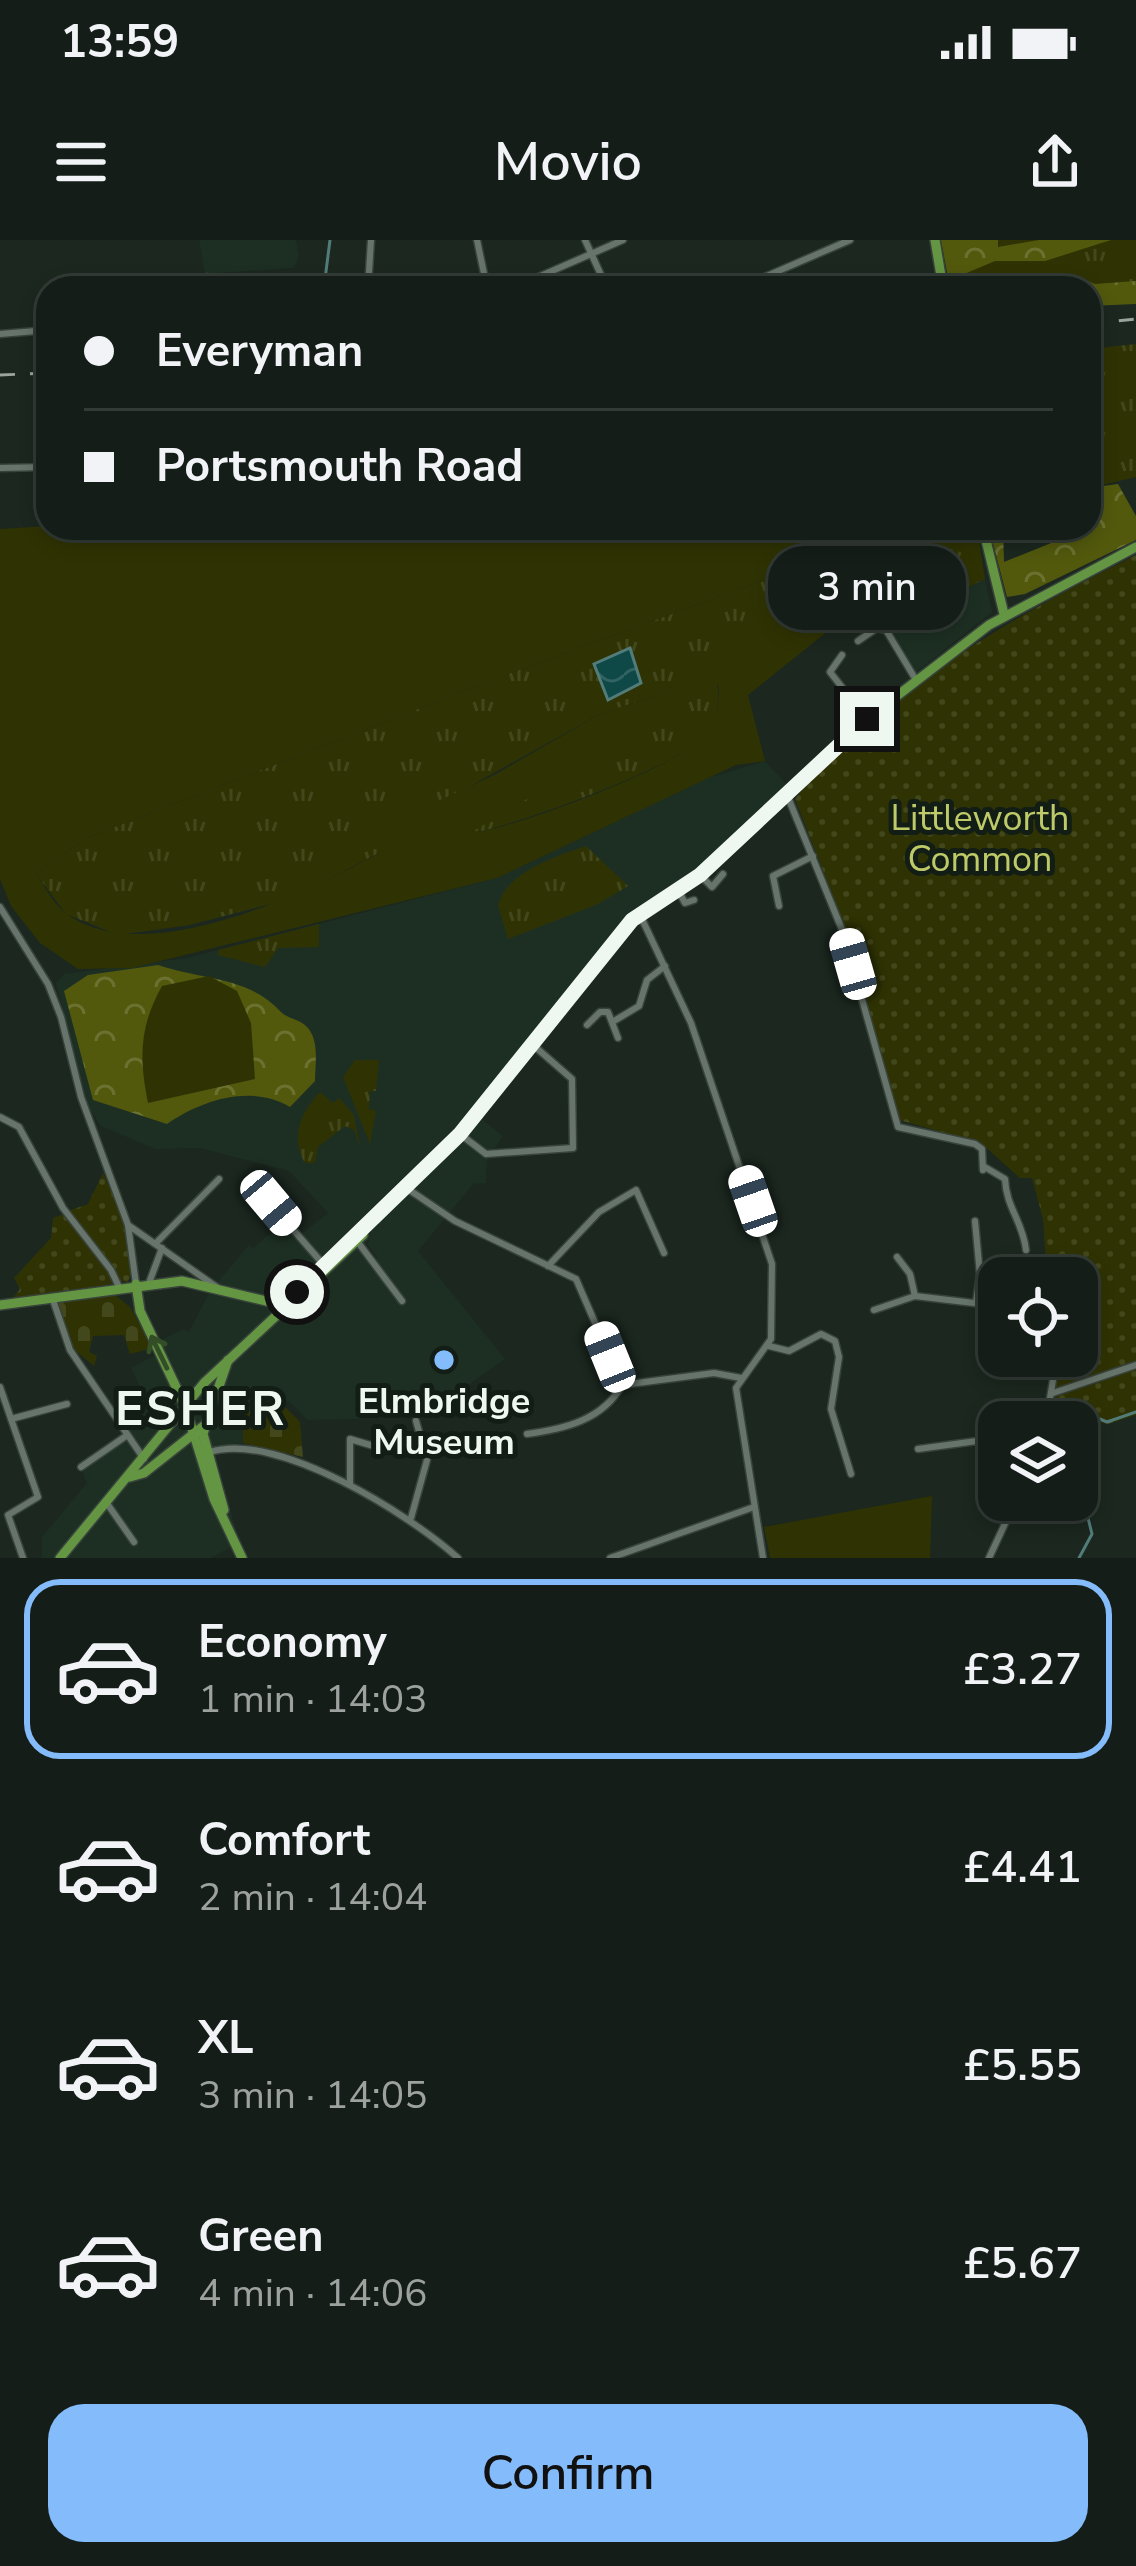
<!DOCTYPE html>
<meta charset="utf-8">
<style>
:root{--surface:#141d17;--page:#1d2620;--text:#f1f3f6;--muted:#9da2a1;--line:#333b36;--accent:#84bcfb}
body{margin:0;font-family:"Nunito Sans",sans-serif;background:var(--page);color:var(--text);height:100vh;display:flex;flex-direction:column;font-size:45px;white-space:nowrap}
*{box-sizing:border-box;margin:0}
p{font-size:39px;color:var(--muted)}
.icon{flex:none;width:66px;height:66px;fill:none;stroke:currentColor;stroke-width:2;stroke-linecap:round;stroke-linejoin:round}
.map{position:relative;height:1318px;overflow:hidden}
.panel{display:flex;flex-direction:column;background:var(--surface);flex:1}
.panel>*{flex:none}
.top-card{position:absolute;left:36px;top:36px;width:1065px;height:264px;border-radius:36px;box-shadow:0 6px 18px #0003,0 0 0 3px var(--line);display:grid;align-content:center;height:264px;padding:0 48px;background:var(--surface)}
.buttons{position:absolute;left:978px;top:1017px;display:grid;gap:24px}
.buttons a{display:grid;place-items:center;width:120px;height:120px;border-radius:24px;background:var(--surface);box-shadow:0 6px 18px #0003,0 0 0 3px var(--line);font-size:60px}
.end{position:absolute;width:54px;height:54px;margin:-27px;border:15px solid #eff7f1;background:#111;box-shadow:0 0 0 6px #111}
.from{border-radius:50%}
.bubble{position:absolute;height:84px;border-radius:36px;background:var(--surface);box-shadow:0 6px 18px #0003,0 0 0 3px var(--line);font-size:39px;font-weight:600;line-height:84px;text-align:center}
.car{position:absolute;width:36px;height:72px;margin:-36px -18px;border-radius:15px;box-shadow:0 0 9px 3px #0007;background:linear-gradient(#fff 24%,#345 0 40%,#fff 0 76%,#345 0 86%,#fff 0)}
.top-card b{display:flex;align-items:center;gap:42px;height:114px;font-size:45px}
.top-card b+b{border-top:3px solid var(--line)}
.top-card i{width:30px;height:30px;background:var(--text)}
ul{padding:21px 0 0;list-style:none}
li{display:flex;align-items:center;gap:36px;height:180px;margin:0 24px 18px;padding:0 24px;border:6px solid transparent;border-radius:36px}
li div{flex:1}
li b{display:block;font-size:45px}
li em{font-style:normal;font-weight:600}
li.current{border-color:var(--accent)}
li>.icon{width:108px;height:108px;stroke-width:1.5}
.button{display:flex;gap:24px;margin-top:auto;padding:24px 48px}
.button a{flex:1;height:138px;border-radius:36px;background:var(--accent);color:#111;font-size:48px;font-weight:600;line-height:138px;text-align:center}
.status{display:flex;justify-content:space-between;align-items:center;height:84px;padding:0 60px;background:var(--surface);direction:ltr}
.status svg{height:33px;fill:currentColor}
header{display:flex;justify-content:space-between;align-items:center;height:156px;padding:0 48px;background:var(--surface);font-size:54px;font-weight:600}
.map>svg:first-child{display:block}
.built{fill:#1d2f22}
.grass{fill:url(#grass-tufts)}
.forest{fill:url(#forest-crowns)}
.cemetery{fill:url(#cemetery-stones)}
.park{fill:url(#park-dots)}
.pitch{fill:#2f3303;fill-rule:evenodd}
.water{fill:url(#water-waves);stroke:#527c7a;stroke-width:3}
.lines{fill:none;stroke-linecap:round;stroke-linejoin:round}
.stream{stroke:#527c7a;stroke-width:3}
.minor-casing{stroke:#38433c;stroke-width:9}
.major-casing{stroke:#38433c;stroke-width:12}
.minor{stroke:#67746b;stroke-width:6}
.major{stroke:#649542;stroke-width:9}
.rail{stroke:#9aa39c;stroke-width:3;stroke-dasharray:15 15;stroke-linecap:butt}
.oneway{stroke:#334d27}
.route{stroke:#eff7f1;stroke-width:15}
.poi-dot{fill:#84bcfb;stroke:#121d15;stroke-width:4.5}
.labels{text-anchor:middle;stroke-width:10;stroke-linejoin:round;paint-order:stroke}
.park-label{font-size:36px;fill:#beca68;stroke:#121d15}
.poi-label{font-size:36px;font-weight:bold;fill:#eff7f1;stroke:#121d15}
.district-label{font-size:48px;font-weight:bold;letter-spacing:3px;fill:#eff7f1;stroke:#121d15}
</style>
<div class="status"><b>13:59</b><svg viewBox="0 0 49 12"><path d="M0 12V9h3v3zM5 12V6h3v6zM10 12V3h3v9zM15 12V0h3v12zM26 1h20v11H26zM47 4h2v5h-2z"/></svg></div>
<header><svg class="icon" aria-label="menu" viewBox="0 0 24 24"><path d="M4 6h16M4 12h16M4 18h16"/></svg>Movio<svg class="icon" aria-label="share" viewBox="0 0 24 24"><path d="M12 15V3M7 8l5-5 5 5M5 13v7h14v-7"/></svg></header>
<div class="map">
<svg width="1136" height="1318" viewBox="0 0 1136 1318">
<defs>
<pattern id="grass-tufts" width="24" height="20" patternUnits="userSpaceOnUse" patternTransform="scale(3)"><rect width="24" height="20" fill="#2f3303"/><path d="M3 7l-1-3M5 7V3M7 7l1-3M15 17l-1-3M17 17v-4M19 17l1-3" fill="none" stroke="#43471c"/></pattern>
<pattern id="forest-crowns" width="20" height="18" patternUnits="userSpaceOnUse" patternTransform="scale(3)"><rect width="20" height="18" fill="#52590d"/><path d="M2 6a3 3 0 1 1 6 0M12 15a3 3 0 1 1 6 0" fill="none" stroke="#6b7231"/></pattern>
<pattern id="cemetery-stones" width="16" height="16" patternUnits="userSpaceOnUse" patternTransform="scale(3)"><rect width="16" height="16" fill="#2f3303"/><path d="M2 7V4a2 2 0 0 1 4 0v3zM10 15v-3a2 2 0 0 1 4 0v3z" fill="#43471c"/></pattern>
<pattern id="park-dots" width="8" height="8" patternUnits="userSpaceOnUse" patternTransform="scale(3)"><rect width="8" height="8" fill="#2f3303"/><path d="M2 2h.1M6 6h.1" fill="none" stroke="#43471c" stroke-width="1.8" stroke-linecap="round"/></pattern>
<pattern id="water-waves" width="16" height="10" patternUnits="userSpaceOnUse" patternTransform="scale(3)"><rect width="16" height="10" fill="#0e4847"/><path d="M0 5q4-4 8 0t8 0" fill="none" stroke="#316362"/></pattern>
</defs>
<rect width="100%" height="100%" fill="#1b271f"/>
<g class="built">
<polygon points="199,0 296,0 299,16 294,28 205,34"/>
<polygon points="910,324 935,364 985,339 992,372 915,433 870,357"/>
<polygon points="765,521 787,545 699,628 626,677 479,864 343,996 375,1026 377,1017 368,1005 371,990 482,879 503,896 487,920 486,943 474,943 418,1011 505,1119 440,1165 424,1147 360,1179 307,1180 289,1161 244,1166 243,1203 213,1215 240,1302 211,1318 42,1318 42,1297 87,1243 80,1226 127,1192 121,1183 142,1151 131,1128 163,1111 160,1101 183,1089 189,1092 210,1051 249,1005 253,1008 281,984 295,999 328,973 289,931 200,908 155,909 101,886 88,867 56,743 64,734 187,718 497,638 708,538"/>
</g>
<g class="grass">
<polygon points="941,0 1136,0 1136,61 1089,48 950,48"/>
<polygon points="1136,104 1136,237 1089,248 1089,109"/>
<polygon points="906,288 917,290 897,314 863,337 655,456 600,474 454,555 398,603 290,659 190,685 118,695 66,674 36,634 86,598 500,437"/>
<polygon points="957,288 977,288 985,339 934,364 910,324"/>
<path d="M717 443C721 466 715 486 698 502 671 528 506 590 466 594Z"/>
<path d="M586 606 628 646 598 664 508 699 498 665C508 631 555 617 586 606Z"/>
<polygon points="319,684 319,707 278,708 265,727 218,715 218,710"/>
<polygon points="355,820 379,820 376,851 370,851 369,869 376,871 370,904 343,837"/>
<path d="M320 852 333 863 339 858 354 875 360 907 354 890 345 886 318 907 315 923H305C290 897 301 872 320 852Z"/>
</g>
<g class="forest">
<polygon points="941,0 998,0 998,7 1039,0 1111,0 1045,21 995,21 957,37 955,48 950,48"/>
<polygon points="1078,37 1095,44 1136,41 1136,64 1089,66 1089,48 967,48"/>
<polygon points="1118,244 1136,276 1136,300 1025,354 1007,357 989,288 1003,288 1004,322 1066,297 1069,288 1089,288 1089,248"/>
<path d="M158 725C202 740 248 736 281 772 288 779 299 779 306 786 320 799 315 824 315 841L290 867C251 844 202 860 167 884L93 860 64 751 88 735Z"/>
</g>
<g class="cemetery">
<polygon points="115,1055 130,1067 153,1108 130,1114 124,1095 93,1096 89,1112 97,1116 94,1126 72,1108 58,1063"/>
<polygon points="280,1162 300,1182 303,1217 243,1203 243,1166"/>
</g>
<g class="park">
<path d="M1136 315V1175L1108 1184 1098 1182 1080 1267 1071 1260H1077V1182H1046L1057 1116H1077V1038H1047L1043 979 1032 938H1020L981 903 899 880 846 689 795 559C874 455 1021 372 1136 315Z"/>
<path d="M103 933C116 958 141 1016 128 1042L121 1041 68 971 88 964Z"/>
<polygon points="64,974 110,1032 112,1044 12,1059 20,1049 14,1038 51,998 53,978"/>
</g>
<g class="pitch">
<path d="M48 286 906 288 500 437 86 598 36 634C47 650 55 667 71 677 155 730 321 646 397 603L391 590 399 579 494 535 600 474 655 456 882 325 917 288H957L748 455 765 521 736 525 497 638 132 728 78 729 40 703 11 666 0 639V289ZM718 444C721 467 714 487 696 503 667 530 511 590 470 593Z"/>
<path d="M209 736 237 751 251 783 255 839 148 863C139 818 139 787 162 746Z"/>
<polygon points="932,1256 930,1318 770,1318 764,1287"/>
</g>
<polygon class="water" points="630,408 641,443 608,460 594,424"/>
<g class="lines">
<g class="stream">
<polyline points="324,47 330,0"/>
<polyline points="1056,1182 1061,1175 1072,1182 1095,1177 1107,1182 1136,1172"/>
<polyline points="1069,1260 1088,1278 1092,1294 1079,1318"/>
</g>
<g class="minor-casing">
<g id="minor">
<polyline points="477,0 487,48"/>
<polyline points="585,0 607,48"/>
<polyline points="207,37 209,48"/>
<polyline points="368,48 371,0"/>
<polyline points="513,48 623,0"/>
<polyline points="739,48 850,0"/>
<polyline points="0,94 48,90"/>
<polyline points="0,228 48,227"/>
<polyline points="858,401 877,388 886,390 916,440"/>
<polyline points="842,415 830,432 867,479"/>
<polyline points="787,555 843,692 898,887 975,904 982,909 983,930"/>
<polyline points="700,635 712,647 723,634"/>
<polyline points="678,650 685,663 694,660"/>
<polyline points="779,666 773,636 813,616"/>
<polyline points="0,667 48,744 61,777 81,857 128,985 136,1044"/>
<polyline points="641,677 691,783 772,1024 771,1099 736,1148 763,1318"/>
<polyline points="614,781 639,766 647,740 665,726"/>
<polyline points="587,785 600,772 608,772 618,798"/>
<polyline points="0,877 19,887 63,968 111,1030 119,1047"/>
<polyline points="460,894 486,914 573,908 572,839 533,805"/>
<path d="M983 926 1005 939C1006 967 1023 982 1026 1010"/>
<polyline points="408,949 455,981 576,1039 622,1145 714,1133 741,1138"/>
<polyline points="270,963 323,1024"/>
<polyline points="975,981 980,1035 976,1063"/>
<polyline points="128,985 218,1048"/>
<polyline points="357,1001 402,1061"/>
<polyline points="157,1002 219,939"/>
<polyline points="897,1017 910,1034 915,1056"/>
<polyline points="548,1026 599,972 636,950 664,1013"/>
<polyline points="149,1043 162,1008"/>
<polyline points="52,1057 70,1110 144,1219"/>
<polyline points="874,1070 915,1056 999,1066"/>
<polyline points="769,1106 789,1111 821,1094 835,1101 839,1117 831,1169 851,1234"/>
<polyline points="0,1147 38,1257 8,1275 23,1318"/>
<polyline points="1053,1153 1136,1125"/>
<polyline points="11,1179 67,1164"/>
<polyline points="1046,1182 1057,1116"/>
<path d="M527 1194C564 1189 603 1180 622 1145"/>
<polyline points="918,1209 999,1198"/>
<path d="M210 1212C277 1191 409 1274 458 1318"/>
<polyline points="81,1227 126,1196"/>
<polyline points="350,1245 350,1199 377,1207"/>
<polyline points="106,1262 134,1302"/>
<polyline points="411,1278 427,1220 416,1181"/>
<polyline points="610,1318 754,1267"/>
<polyline points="989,1318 1016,1260"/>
</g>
</g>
<g class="major-casing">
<g id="major">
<polyline points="935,0 943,48"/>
<polyline points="983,288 1004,374"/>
<polyline points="314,1036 460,894 632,680 700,635 867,479 989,385 1136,307"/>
<polyline points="136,1044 140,1071 185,1166 214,1259 242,1318"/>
<polyline points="0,1065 182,1041 283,1065"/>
<polyline points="206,1184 203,1194 224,1270"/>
<polyline points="130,1237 144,1233 206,1184 228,1120"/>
<polyline points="60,1318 204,1143 363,995"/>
</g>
</g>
<use href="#minor" class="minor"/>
<use href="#major" class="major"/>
<g class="rail">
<polyline points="1089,84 1136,79"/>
<polyline points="0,135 48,133"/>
</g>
</g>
<defs><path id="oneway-shaft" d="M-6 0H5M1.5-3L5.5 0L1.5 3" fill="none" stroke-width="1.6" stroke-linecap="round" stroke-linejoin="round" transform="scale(3)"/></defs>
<use class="oneway" href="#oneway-shaft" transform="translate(159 1112) rotate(-116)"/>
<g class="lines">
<polyline class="route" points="297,1052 460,894 632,680 700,635 867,479"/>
</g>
<circle class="poi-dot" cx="444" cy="1120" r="12"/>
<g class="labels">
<g class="park-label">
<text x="980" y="590">Littleworth<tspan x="980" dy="41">Common</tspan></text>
</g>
<g class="poi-label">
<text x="444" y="1173">Elmbridge<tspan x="444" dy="41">Museum</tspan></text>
</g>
<g class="district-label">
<text x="201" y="1185">ESHER</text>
</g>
</g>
</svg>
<div class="buttons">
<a><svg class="icon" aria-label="locate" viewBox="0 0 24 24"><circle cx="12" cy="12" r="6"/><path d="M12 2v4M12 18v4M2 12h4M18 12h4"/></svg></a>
<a><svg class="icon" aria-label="layers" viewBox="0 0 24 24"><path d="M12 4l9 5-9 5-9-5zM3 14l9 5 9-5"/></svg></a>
</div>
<i class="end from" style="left:297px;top:1052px"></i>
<i class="end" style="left:867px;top:479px"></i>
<div class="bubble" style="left:768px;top:306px;width:198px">3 min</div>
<i class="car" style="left:853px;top:724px;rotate:344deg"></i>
<i class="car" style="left:753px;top:961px;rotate:341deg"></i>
<i class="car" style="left:271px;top:963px;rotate:140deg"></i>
<i class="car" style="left:610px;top:1117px;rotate:338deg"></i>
<div class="top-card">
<b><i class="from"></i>Everyman</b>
<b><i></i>Portsmouth Road</b>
</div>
</div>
<section class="panel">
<ul>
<li class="current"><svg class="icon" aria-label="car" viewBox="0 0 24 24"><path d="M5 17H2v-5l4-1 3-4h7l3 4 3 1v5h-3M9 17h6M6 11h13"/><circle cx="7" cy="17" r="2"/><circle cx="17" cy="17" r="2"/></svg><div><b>Economy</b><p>1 min · 14:03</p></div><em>£3.27</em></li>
<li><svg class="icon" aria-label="car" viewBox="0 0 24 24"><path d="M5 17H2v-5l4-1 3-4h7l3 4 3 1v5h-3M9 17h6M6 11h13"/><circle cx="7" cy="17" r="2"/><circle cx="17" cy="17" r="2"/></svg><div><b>Comfort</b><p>2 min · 14:04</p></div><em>£4.41</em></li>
<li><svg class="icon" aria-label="car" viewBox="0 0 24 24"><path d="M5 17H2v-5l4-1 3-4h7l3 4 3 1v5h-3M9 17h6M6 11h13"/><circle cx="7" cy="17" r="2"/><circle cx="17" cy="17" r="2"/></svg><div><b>XL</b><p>3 min · 14:05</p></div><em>£5.55</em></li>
<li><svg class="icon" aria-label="car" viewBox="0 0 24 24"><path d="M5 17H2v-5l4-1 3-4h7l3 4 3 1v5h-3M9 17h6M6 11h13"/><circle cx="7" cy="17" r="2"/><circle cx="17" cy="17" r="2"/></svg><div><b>Green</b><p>4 min · 14:06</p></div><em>£5.67</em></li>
</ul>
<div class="button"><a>Confirm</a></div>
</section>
